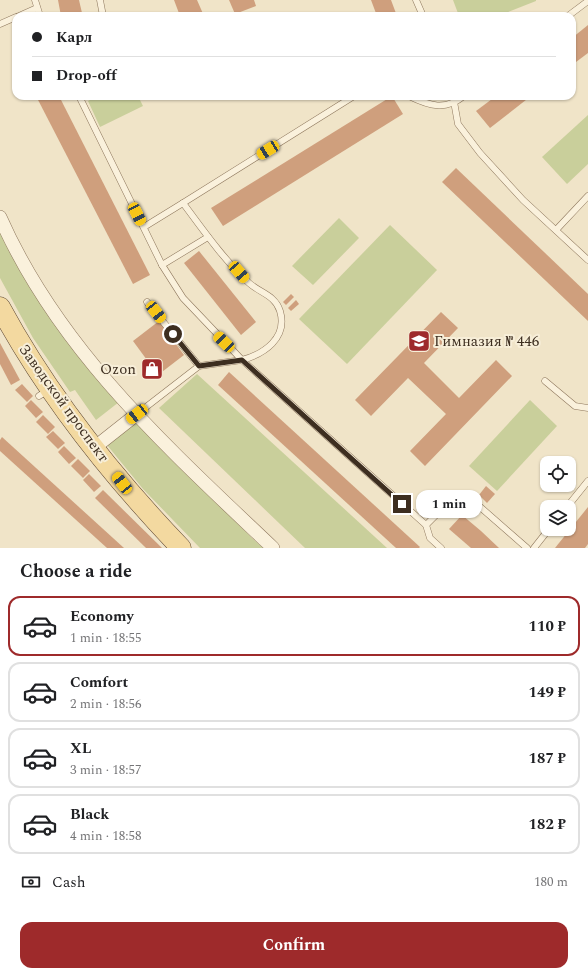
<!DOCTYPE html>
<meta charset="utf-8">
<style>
:root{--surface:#fff;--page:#f6f6f6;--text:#202124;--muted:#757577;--line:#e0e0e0;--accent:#9e2a2b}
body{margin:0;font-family:Spectral,serif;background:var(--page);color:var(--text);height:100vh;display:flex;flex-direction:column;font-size:15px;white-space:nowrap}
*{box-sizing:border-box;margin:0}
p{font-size:13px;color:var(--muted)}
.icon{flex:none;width:22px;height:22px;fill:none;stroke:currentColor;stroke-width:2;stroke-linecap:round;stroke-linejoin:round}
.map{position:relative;height:548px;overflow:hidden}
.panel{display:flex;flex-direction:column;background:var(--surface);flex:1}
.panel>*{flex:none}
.hud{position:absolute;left:12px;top:12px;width:564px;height:88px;border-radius:12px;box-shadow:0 1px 3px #0004;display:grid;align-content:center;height:88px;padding:0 20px;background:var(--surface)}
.tools{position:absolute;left:540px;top:456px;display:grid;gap:8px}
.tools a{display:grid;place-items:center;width:36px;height:36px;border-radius:8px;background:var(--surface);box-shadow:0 1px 3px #0004;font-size:20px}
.end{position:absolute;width:18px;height:18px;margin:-9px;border:5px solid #3d2e20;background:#fff;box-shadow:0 0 0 2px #fff}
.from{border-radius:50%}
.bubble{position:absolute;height:28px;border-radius:12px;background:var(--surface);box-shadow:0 1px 3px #0004;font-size:13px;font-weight:700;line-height:28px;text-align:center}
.car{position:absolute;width:12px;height:24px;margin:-12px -6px;border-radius:5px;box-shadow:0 0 3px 1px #0007;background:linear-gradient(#f5c518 24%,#345 0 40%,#f5c518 0 76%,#345 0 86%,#f5c518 0)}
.hud b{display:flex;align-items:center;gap:14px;height:38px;font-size:15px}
.hud b+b{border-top:1px solid var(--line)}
.hud i{width:10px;height:10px;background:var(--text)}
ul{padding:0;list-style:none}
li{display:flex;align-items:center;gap:12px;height:60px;margin:0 8px 6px;padding:0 12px;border:2px solid var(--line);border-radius:12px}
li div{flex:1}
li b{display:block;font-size:15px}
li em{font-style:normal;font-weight:700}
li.on{border-color:var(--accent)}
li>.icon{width:36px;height:36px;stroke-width:1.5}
h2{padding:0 20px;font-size:18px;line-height:48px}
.pay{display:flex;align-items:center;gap:10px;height:44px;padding:0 20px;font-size:15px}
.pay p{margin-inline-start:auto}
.action{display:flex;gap:8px;margin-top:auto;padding:8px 20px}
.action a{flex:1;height:46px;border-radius:12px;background:var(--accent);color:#fff;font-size:16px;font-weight:700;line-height:46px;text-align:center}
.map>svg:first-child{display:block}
.green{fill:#c9cf9b}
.building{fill:#cf9f7d}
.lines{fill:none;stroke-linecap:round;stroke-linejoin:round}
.lane-casing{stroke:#8d765c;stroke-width:7}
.street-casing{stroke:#8d765c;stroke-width:14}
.primary-casing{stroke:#5b4430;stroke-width:21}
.lane{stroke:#faf1dc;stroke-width:6}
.street{stroke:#faf1dc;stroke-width:13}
.primary{stroke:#f3d9a0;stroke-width:20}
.route{stroke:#3d2e20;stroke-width:5}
.labels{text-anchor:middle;stroke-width:4;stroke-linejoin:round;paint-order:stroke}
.poi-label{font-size:15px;fill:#3d2e20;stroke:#f7eed8;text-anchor:start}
.street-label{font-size:15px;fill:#3d2e20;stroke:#f7eed8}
</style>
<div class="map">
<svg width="588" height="548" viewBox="0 0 588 548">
<rect width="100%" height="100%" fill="#f0e4c8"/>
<g class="green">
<polygon points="453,0 536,0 536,1 498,16 459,16"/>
<polygon points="98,96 138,96 143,106 100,127 88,101"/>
<polygon points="588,115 588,164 567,184 542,157"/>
<polygon points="339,218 359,238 313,285 292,266"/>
<polygon points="0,225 119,402 96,420 75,390 70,392 33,338 0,278"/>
<polygon points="390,225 437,270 347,364 299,319"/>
<polygon points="197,374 387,548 305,548 159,408"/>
<polygon points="530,400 557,426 497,491 469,466"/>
<polygon points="138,422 252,538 263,548 200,548 143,489 107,445"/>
</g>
<g class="building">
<polygon points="58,0 79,0 82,13 61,16"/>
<polygon points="174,0 197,0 204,16 180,16"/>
<polygon points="229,0 254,0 256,6 235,14"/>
<polygon points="371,0 391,0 397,16 377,16"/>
<polygon points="588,25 588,53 572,65 572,38"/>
<polygon points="16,47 16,56 12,49"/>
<polygon points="36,96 59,96 150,275 133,284"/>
<polygon points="392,96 403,114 223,226 211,208"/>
<polygon points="496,96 531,96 490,128 476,111"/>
<polygon points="456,168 588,294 588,321 442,182"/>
<polygon points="199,251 256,322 241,335 184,263"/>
<polygon points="291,294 294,297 286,305 283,302"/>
<polygon points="296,300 299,304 291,311 288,308"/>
<polygon points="441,312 458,328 424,363 459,398 496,360 512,376 425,466 410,451 446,414 408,378 371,416 355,400"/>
<polygon points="159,321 184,355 158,375 133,341"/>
<polygon points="0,343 20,380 11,385 0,364"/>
<polygon points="229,372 420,547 419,548 396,548 218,385"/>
<polygon points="22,384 33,396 27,402 15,390"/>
<polygon points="31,400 43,412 36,418 25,406"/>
<polygon points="43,415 55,427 48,434 36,422"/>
<polygon points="53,431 65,443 58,449 46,437"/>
<polygon points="2,437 124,548 107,548 0,451 0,440"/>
<polygon points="64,446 76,458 69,464 58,452"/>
<polygon points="78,459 90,471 83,478 71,466"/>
<polygon points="89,474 101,486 94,492 83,480"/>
<polygon points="486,486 495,494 487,503 479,495"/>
<polygon points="103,490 162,548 146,548 95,498"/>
<polygon points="588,507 588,544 585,548 555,548"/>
<polygon points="462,515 481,531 499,548 471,548 449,529"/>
</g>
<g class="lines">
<g class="lane-casing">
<g id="lane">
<polyline points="35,0 40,16"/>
<polyline points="100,0 103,16"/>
<polyline points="416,0 423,16"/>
<polyline points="19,16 37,8"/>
<polyline points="568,16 588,1"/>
<polyline points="0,24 16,17"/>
<path d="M79 96 162 265 183 298 242 360C264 354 288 338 280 311 275 295 260 293 249 283 224 260 203 230 183 203L144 227"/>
<path d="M409 96C430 106 445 111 464 96"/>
<polyline points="453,96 458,124 480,153 523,200 588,260"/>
<polyline points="183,203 354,96"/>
<polyline points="556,230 588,196"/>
<polyline points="162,265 208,237"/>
<polyline points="147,302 199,366"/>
<polyline points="545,381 575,406 588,408"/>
<polyline points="39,396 48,390"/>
<polyline points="137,414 199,366 242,360 426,525 430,538 441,548"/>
<polyline points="567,507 588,481"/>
<polyline points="426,525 455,496 463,495 471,499 527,548"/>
<polyline points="534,548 549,529"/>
</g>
</g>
<g class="street-casing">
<g id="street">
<path d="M0 217C59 351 169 449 273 548"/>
<polyline points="94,448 137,414"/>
</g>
</g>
<g class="primary-casing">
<path id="primary" d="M0 307C47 394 113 477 181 548"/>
</g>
<use href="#lane" class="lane"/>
<use href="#street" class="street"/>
<use href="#primary" class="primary"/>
</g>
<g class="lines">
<polyline class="route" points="173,334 199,366 242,360 402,504"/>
</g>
<defs>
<g id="school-square" transform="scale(1.15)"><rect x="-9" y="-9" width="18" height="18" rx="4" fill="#9e2a2b" stroke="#f7eed8"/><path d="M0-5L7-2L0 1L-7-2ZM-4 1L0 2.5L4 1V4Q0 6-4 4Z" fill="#fff"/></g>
<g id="shop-square" transform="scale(1.15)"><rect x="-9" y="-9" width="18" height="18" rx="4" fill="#9e2a2b" stroke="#f7eed8"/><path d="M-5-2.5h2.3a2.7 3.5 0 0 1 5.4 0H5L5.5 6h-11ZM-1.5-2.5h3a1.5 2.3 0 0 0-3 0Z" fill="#fff"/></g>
</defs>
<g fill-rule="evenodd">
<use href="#school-square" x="419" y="341"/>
<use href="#shop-square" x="152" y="369"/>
</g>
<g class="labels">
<g class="poi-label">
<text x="434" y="346">Гимназия № 446</text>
<text x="136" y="374" text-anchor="end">Ozon</text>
</g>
<g class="street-label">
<text transform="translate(64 403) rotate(54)" y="5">Заводской проспект</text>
</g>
</g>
</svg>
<div class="tools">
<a><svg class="icon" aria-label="locate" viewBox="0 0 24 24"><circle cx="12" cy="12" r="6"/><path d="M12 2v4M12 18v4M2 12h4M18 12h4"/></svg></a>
<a><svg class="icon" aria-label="layers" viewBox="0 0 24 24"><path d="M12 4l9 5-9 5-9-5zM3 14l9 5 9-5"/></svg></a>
</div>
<i class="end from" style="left:173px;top:334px"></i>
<i class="end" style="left:402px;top:504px"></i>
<div class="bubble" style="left:416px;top:490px;width:66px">1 min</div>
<i class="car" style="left:268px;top:150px;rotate:238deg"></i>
<i class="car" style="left:137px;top:214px;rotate:153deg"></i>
<i class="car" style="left:239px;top:272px;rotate:139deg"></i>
<i class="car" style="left:156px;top:312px;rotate:142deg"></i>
<i class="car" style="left:224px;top:342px;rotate:314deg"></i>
<i class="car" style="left:137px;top:414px;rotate:232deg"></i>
<i class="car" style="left:122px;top:483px;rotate:322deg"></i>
<div class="hud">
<b><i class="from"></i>Карл</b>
<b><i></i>Drop-off</b>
</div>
</div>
<section class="panel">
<h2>Choose a ride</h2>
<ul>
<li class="on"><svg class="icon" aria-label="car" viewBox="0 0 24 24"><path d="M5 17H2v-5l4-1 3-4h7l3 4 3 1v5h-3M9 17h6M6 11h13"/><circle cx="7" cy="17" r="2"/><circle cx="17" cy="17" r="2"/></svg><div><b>Economy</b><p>1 min · 18:55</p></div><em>110 ₽</em></li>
<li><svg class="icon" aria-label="car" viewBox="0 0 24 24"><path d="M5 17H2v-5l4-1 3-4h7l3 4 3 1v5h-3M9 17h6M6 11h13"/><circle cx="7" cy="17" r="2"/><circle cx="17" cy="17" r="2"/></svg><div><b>Comfort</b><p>2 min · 18:56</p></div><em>149 ₽</em></li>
<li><svg class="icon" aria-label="car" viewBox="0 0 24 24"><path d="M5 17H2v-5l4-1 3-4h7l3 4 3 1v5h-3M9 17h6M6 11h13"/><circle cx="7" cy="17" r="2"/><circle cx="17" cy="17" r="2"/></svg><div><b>XL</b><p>3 min · 18:57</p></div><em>187 ₽</em></li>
<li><svg class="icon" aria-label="car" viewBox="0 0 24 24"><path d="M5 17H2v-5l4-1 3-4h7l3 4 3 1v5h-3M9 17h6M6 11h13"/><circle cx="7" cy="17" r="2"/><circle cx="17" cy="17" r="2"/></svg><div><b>Black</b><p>4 min · 18:58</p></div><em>182 ₽</em></li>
</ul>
<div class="pay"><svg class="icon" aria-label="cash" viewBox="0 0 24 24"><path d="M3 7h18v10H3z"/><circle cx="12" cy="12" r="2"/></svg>Cash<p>180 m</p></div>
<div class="action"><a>Confirm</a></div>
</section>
